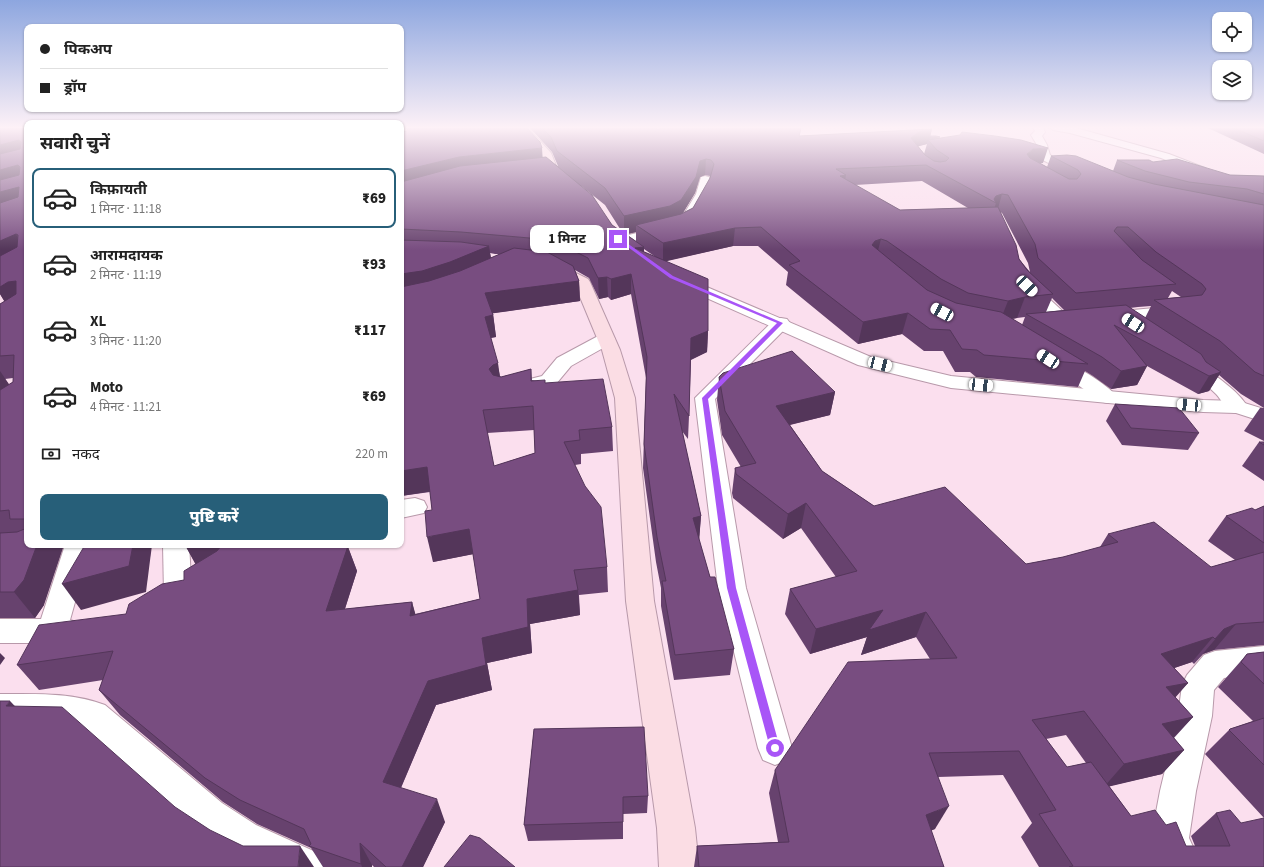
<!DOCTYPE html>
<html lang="hi">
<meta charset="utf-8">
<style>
:root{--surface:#fff;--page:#f6f6f6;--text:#222;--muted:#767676;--line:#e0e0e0;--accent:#275f79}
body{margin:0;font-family:"Source Sans 3","Noto Sans Devanagari",sans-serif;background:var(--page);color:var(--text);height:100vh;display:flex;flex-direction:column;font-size:15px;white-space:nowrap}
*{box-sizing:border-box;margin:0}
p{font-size:13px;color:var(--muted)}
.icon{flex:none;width:22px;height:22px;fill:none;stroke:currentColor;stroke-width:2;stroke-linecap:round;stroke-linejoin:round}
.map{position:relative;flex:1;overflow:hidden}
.panel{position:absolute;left:24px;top:120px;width:380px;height:428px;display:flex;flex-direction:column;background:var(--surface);border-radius:8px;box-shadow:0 1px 3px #0004}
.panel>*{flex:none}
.hud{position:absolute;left:24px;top:24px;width:380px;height:88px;border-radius:8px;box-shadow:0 1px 3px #0004;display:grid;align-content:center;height:88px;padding:0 16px;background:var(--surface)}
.controls{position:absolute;left:1212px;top:12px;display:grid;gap:8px}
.controls a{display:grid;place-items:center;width:40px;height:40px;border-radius:8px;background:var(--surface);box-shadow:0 1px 3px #0004;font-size:20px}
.end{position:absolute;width:18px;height:18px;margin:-9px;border:5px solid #a855f7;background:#fff;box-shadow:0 0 0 2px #fff}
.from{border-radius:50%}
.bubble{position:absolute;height:28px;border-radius:8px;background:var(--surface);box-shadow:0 1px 3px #0004;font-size:13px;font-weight:800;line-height:28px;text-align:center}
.car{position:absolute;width:12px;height:24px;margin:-12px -6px;border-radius:5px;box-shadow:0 0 3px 1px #0007;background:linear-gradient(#fff 24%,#345 0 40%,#fff 0 76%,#345 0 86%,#fff 0)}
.hud b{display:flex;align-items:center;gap:14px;height:38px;font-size:15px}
.hud b+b{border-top:1px solid var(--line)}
.hud i{width:10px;height:10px;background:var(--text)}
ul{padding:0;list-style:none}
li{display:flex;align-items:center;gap:12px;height:60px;margin:0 8px 6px;padding:0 8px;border:2px solid transparent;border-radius:8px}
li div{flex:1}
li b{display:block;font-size:15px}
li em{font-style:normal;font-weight:800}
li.selected{border-color:var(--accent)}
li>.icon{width:36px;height:36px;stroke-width:1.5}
h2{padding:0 16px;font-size:18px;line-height:48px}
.pay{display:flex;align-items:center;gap:10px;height:44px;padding:0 16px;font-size:15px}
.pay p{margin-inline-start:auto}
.action{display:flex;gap:8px;margin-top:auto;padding:8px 16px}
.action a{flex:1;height:46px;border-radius:8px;background:var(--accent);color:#fff;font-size:16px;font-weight:800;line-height:46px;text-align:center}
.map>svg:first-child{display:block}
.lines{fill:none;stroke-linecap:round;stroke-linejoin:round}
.minor-casing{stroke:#b899aa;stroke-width:2}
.tertiary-casing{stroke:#b899aa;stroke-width:2}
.secondary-casing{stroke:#b899aa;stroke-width:2}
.minor{fill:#fff;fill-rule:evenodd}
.tertiary{fill:#fff;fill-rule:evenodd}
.secondary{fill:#fbdde4;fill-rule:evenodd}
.wall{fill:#67426e;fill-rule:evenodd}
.shaded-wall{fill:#54365a}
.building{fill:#784d80;stroke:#54365a;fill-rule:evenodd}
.route{fill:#a855f7}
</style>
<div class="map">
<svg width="1264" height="867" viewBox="0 0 1264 867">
<rect width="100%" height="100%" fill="#fbdfee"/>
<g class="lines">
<g class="minor-casing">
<g id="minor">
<path d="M1033 128H1043L1045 132 1042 136 1047 145 1050 155 1066 164 1082 168 1084 170 1082 172C1067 176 1053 164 1040 159 1031 156 1021 156 1012 153L1011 151 1016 148 1039 153 1037 145 1031 135 1035 131Z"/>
<polygon points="1051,128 1076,128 1169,154 1205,168 1207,170 1205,172 1197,172 1161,158 1070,133 1053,130"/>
<polygon points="705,176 709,177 711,180 708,194 691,225 680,231 621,245 616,244 614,241 616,238 670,225 681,219 696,194 701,177"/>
<polygon points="1026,281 1032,283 1069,317 1072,321 1069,325 1063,326 1057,325 1020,289 1018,286 1020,283"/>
<polygon points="1176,306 1182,307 1185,311 1182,315 1122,321 1116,320 1113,316 1116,312 1122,311"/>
<polygon points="781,318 787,319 790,323 787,327 715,399 746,588 792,748 787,760 775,765 763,760 758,748 718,588 695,398 775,319"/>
<polygon points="606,334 612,335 615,339 612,343 571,366 556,384 517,394 510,392 507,388 510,384 542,376 557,358 600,335"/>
<path d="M1056 358C1071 362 1109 385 1117 397L1114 401 1107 403 1100 401 1078 385 1049 368 1046 364 1049 360Z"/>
<path d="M1193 358C1205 361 1204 366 1212 373 1226 384 1238 392 1248 407L1245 411C1240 413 1235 414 1230 411 1224 407 1221 399 1216 394 1205 383 1192 376 1183 364L1186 360Z"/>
<polygon points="415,498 424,501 427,507 424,513 401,518 401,500"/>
<polygon points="65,545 91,545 70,620 76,622 80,631 76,640 65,643 0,643 0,619 41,619"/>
<polygon points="163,545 189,545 192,594 188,602 178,605 168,602 164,594"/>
<polygon points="1264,646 1264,672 1224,678 1214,690 1212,716 1196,791 1189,838 1202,867 1162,867 1151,839 1160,791 1178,716 1182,685 1187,675 1204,655 1215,651"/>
<path d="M0 694C35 694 71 692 105 705L222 803 256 825 318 853 324 867H261L230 851 196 829 85 730 64 725 0 724Z"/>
</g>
</g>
<g class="tertiary-casing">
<polygon id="tertiary" points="681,276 871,357 951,376 1203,400 1238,401 1264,409 1264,422 1236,413 1203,412 951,388 858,365 675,284 673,281 675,278"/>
</g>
<g class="secondary-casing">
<g id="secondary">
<polygon points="517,128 528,128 551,153 557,168 555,170 533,173 529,172 527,170 529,168 545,165 542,156"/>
<polygon points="552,261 588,279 590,282 620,350 635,398 654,601 695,828 699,867 659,867 657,828 626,601 615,398 602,350 575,285 547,269 544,266 547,263"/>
</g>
</g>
<use href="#minor" class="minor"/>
<use href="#tertiary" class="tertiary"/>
<use href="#secondary" class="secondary"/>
</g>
<g class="wall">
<path d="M0 128H27V545L44 605 35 618H0V304L5 302 0 294ZM13 378V382L9 385 5 379Z"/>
<path d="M401 128 402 132 542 148V157L558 166 552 152 530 128H656L657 129 800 136 932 129 930 136 940 138 1043 163H1040L1047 167 1051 156 1113 171 1117 160 1153 162 1230 175 1264 176V408L1241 394 1219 375 1209 391 1198 394 1147 366 1137 385 1111 389 1093 376 1085 371 1078 387 976 377 970 372H955L943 351H924L902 334 858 344 786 285 788 272 758 246H733L665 261 708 331 707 352 691 360 689 416 688 439 682 431 701 516 699 540 710 577 734 649 730 675 674 680 661 606V588L656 562 643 468 646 378 631 294 611 300 608 297 599 299 589 278 575 270 579 281 580 301 493 313 496 337 491 338 500 376 501 377 531 369 532 380 545 383 612 427 613 451 581 454V464L575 465 607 567 608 592 579 595 580 615 530 624 532 653 487 663 492 690 436 705 401 788 445 822 423 867H374L372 865V867H323L311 848 257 824 223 802 120 715 99 690 103 680 39 690 17 665 126 614 184 580 196 564 185 545H349L348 547 357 571 345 609 412 602 415 614 480 599 473 554 433 562 432 510 430 492 401 496ZM927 144 924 154 918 146ZM705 175 710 176V178L693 208 682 214 695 193 700 177ZM922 181 968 208 900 210 855 185ZM580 185 605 205 622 232 612 225ZM1000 212 1002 213 1028 263 1030 272 1019 259ZM636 232V241L626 234ZM644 249 657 258 644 252ZM490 253 495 254H500L491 258ZM1172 291 1181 297 1168 298ZM1052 298 1064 310 1046 312ZM1151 306 1145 318 1130 308 1138 307ZM1025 317 1022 325 1012 319 1017 318ZM534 430 535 453 494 466 487 433Z"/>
<polygon points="1208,128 1264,128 1264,154"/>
<path d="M719 377 835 392 830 415 790 425 822 471 874 506 1026 564 1063 557 1100 547 1108 534 1211 567 1235 560 1208 541 1226 516 1255 510 1264 506V645L1214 650 1203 654 1194 664 1192 662 1174 668 1188 683 1175 697 1193 717 1174 738 1184 750 1162 774 1109 786 1131 816 1166 825 1186 846H1195L1191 836 1216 813 1264 867H1039L1021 837 1032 823 1003 775 938 777 935 829 931 830 944 867H694L697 846 778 842 769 793 775 770 930 659 916 637 861 655 867 637 810 654 785 614 790 589 836 577 801 528 783 539 733 498 732 493 735 468 741 467 722 435 717 400ZM1066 735 1086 763 1067 767 1046 739Z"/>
<polygon points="1115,404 1199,433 1188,450 1122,445 1106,421"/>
<polygon points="1260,408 1264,408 1264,441 1244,431"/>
<polygon points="1259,442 1264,442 1264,481 1242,466"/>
<polygon points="1264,652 1264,818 1205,754 1230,729 1253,721 1218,687 1247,654"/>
<polygon points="534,729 648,796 647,813 623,814 623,839 528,841 524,825"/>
</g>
<g class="shaded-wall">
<polygon points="401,128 404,128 401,135"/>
<polygon points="932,129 929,142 928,140 927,144 916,147 911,138 919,132"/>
<polygon points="19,140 27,156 0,162 0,145"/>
<polygon points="542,148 543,164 401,188 401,171 459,157"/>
<polygon points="1048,148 1043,163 1028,165 1027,154 1033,149"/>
<polygon points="706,159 705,175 700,177 695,193 680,218 636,225 636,232 624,235 624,216 700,161"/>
<polygon points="18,165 27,182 0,188 0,170"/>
<polygon points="846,175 843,191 840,176"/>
<polygon points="19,187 27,202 0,212 0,192"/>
<polygon points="1002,194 997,212 993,213 996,203 994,199 996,196"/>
<polygon points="735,228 733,246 663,262 663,243"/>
<polygon points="16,234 26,253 0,266 0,241"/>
<polygon points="881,239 876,258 872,245 875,241"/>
<polygon points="489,246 492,265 401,295 401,274"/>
<polygon points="644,247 644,266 635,248"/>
<polygon points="631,274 631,294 611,300 611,279"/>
<polygon points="607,277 608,297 599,299 598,278"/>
<polygon points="16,281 27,300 9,309 0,294 0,287 8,282"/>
<polygon points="579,281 580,301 488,314 485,293"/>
<polygon points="1025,297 1017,318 1000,321 1008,301"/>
<polygon points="908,313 902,334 858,344 863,322"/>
<polygon points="493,315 496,337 488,338 485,317"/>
<polygon points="708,331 707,352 690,360 691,338"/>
<polygon points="498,363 501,385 489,369 493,365"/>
<polygon points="1147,366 1137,385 1111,389 1121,371"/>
<polygon points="0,371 15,393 0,402"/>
<polygon points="1221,372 1209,391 1198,394 1209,376"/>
<polygon points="835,392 830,415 772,429 776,406"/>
<polygon points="427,467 433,491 401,496 401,471"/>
<polygon points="806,503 801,528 783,539 788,514"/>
<polygon points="701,516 699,541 693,518"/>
<polygon points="469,529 474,554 433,562 427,537"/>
<polygon points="37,545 64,545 44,605 35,618 14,592"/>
<polygon points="133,545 152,545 146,592 81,610 62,584"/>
<polygon points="185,545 223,545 208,560 197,567"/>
<polygon points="338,545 349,545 348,547 357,571 336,636 326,611"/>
<polygon points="578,590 580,615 530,624 532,653 487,663 492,690 436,705 393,806 383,782 428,681 482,638 527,599"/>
<polygon points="412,602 419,627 410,616"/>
<polygon points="883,610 926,612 916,637 861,655 867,637 810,654 816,629"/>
<polygon points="1236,624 1214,650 1203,654 1194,664 1224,629"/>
<polygon points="1213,637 1192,662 1142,679 1161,654"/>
<polygon points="0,653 5,658 0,665"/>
<polygon points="1188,683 1167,707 1166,687"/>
<polygon points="10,701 34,726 6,706"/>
<polygon points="1193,717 1170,741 1162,724"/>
<polygon points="1184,750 1162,774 1103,788 1124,764"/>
<polygon points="437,799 445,822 423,867 402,867"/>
<polygon points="949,806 935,829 913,838 926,815"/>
<polygon points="360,843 372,865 372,867 362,867 361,864"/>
<polygon points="300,846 314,867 298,867"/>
</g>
<g class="building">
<polygon points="0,128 27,128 27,519 10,519 9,510 0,511 0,390 13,382 14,355 0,356 0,304 16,294 16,281 8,282 0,287 0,256 17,247 18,235 16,234 0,241 0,203 18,197 19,187 0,192 0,180 19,175 20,167 18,165 0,170 0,154 20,149 21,142 19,140 0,145"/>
<polygon points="408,128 527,128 540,142 542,148 459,157 401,171 401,132 407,131"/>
<polygon points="542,128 656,128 657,129 666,128 801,128 799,136 932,129 919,132 911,138 925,155 934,161 940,162 946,161 949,158 937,150 928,140 960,135 962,132 995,136 1021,140 1048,148 1033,149 1027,154 1030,158 1069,179 1077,179 1081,174 1078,170 1051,156 1067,155 1076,156 1128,177 1154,184 1264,205 1264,376 1255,372 1220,341 1154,300 1202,295 1206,289 1202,284 1156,252 1128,227 1117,227 1114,231 1142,260 1176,284 1076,293 1038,258 1035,244 1008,195 1002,194 996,196 994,199 996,203 926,165 836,169 846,175 840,176 900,210 998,207 1016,245 1019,259 1027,270 1053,294 1025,297 1008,301 968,293 941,279 887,241 881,239 875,241 872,245 927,290 956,303 1001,312 1088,364 984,355 977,350 962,349 950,330 930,329 908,313 863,322 789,265 800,261 761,227 735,228 663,243 636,225 681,214 693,208 710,178 714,164 711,160 706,159 700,161 696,177 681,200 670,206 624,216 605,188 557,151 551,137"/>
<polygon points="1234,128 1264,128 1264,141"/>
<polygon points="930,136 936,136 940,137 931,138 930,137"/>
<polygon points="546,157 592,195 612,225 644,247 635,248 708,279 708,331 691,338 689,416 674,394 701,516 693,518 710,577 715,577 734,649 675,655 662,581 666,581 657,537 644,444 647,357 631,274 611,279 607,277 598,278 588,258 552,240 461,232 401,229 401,182 460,166"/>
<polygon points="1177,159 1230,175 1264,176 1264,194 1247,189 1189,182 1145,171 1117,160 1149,160 1153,162"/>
<polygon points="401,240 461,242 489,246 450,262 422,271 401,274"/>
<path d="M514 248 547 252 573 266 579 281 485 293 493 315 485 317 498 363 493 365 489 369 493 375 501 377 531 369V381L545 380V383L603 379 612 427 579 430 580 440 564 442 585 486 601 507 607 567 574 570 578 590 527 599 528 627 482 638 486 665 428 681 383 782 437 799 402 867H386L360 843 361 864 309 846 311 844 304 829 240 800 205 778 99 690 113 651 17 665 39 625 126 614 129 604 162 584 184 580V571L217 551 222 545H338L337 547 348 546 326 611 412 602 410 616 480 599 469 529 427 537 425 511 432 510 427 467 401 471V287L429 281 460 271ZM533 406 535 453 494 466 483 410Z"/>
<polygon points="1126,305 1201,354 1206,362 1221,372 1209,376 1114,325 1147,366 1121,371 1102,357 1026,314"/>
<polygon points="792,351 835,392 776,406 822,471 874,506 945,487 1026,564 1063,557 1118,542 1108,534 1154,522 1211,567 1264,552 1264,622 1236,624 1224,629 1215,639 1213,637 1161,654 1188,683 1166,687 1193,717 1162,724 1184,750 1124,764 1084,711 1032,720 1067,767 1091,762 1131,816 1155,810 1166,825 1176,822 1186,846 1230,846 1216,813 1230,810 1241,823 1264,818 1264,867 1069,867 1073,866 1039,814 1056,810 1019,751 929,753 949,806 926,815 944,867 699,867 697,846 789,842 775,770 848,662 957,658 926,612 869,630 883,610 816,629 790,589 857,571 806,503 788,514 736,474 735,468 756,463 725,411 719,377 723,373"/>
<polygon points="1115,404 1179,408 1199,433 1131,428"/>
<polygon points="1259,442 1264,442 1264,445"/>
<polygon points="1264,506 1264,543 1226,516 1252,508 1255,510"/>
<polygon points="27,528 27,545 37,545 24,580 14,592 0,592 0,533 17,532"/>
<polygon points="85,545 133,545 129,566 62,584"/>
<polygon points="1264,652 1264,684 1241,662 1247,654"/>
<polygon points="0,701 10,701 6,706 62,707 175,807 210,830 243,846 300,846 298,867 0,867"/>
<polygon points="1264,718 1264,765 1229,730 1230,729"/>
<polygon points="644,727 648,796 623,797 623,822 524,825 534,729"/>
<polygon points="470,835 480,838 515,867 444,867"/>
</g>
<linearGradient id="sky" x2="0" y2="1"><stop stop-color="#8da6df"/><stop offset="0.51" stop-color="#fdf1f7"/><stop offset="1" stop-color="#fdf1f7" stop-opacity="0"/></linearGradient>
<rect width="1264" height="250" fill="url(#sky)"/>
<polygon class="route" points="617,238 620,238 673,276 783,323 708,399 736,588 780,748 779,751 775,753 771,751 770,748 727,588 702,398 777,323 670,278 617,239"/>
</svg>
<div class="controls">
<a><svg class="icon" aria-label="locate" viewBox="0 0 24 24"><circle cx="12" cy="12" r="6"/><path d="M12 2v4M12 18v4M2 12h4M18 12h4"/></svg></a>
<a><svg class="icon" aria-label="layers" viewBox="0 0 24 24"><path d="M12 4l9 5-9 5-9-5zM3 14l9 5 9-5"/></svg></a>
</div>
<i class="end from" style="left:775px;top:748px"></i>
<i class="end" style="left:618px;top:239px"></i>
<div class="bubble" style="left:530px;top:225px;width:74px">1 मिनट</div>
<i class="car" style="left:1027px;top:286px;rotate:134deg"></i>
<i class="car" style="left:942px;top:312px;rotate:298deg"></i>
<i class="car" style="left:1133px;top:323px;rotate:303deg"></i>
<i class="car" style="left:1048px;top:359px;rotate:303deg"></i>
<i class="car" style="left:880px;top:364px;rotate:104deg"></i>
<i class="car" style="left:981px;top:385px;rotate:96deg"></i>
<i class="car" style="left:1189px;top:405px;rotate:275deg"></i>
<div class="hud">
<b><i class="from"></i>पिकअप</b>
<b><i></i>ड्रॉप</b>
</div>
<section class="panel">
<h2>सवारी चुनें</h2>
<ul>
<li class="selected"><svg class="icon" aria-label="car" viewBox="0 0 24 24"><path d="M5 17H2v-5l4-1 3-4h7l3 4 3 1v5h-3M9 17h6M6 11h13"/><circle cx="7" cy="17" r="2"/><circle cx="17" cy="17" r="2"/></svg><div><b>किफ़ायती</b><p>1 मिनट · 11:18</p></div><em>₹69</em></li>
<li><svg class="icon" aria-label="car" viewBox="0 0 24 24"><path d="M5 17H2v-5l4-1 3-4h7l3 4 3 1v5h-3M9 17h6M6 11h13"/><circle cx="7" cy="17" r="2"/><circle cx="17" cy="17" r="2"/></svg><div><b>आरामदायक</b><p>2 मिनट · 11:19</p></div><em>₹93</em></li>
<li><svg class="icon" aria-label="car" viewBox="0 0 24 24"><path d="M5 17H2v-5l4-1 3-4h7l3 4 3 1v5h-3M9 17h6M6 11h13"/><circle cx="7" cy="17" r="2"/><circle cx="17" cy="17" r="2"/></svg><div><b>XL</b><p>3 मिनट · 11:20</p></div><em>₹117</em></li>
<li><svg class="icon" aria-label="car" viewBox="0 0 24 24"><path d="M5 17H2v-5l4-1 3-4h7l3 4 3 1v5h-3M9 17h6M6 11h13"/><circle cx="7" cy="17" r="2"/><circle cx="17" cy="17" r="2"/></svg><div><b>Moto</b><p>4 मिनट · 11:21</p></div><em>₹69</em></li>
</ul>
<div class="pay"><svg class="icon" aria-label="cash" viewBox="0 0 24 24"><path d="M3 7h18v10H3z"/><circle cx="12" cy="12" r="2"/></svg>नकद<p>220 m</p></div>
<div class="action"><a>पुष्टि करें</a></div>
</section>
</div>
